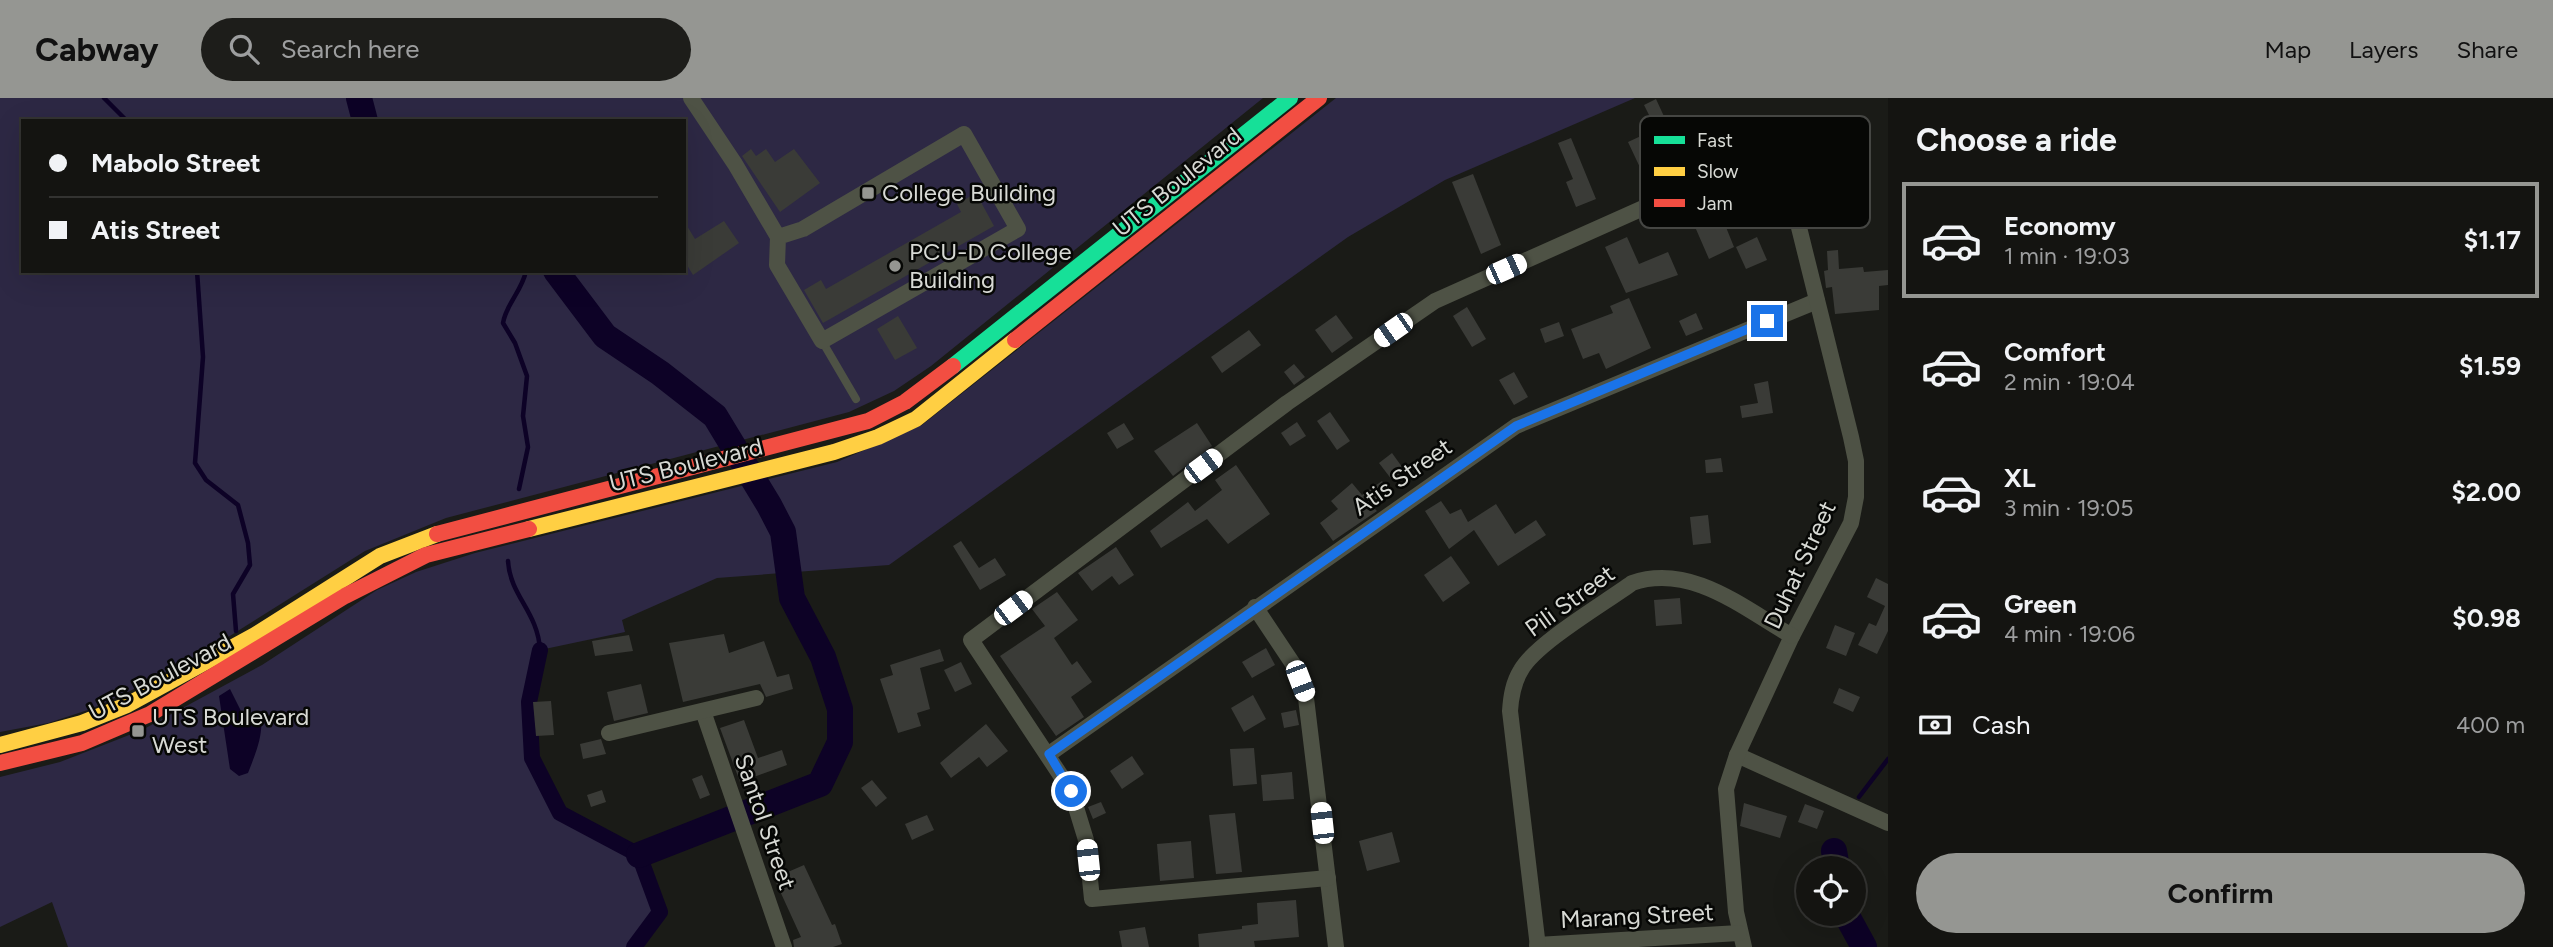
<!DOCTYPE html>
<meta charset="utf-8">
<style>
:root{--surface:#141411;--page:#1d1d1a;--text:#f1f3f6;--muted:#9d9e9f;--line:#333331;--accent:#959692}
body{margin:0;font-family:Figtree,sans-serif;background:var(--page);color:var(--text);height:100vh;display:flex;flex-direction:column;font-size:26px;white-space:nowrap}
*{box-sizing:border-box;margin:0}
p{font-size:23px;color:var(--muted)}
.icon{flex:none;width:38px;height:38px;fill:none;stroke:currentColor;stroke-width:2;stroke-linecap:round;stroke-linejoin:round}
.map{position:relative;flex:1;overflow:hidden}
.drawer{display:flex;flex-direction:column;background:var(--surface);width:665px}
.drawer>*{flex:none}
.hud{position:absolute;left:21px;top:21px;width:665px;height:154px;border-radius:0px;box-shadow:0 7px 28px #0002,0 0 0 2px var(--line);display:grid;align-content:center;height:154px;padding:0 28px;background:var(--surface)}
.fabs{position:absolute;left:1796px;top:758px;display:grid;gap:14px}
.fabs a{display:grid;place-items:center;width:70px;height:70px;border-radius:50%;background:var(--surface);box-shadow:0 7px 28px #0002,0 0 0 2px var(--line);font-size:35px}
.end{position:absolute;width:32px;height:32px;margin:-16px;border:9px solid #1a73e8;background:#fff;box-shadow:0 0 0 4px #fff}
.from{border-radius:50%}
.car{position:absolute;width:21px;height:42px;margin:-21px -10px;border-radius:9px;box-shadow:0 0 5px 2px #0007;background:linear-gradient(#fff 24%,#345 0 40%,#fff 0 76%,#345 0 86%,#fff 0)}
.hud b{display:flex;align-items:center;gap:24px;height:66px;font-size:26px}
.hud b+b{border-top:2px solid var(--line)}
.hud i{width:18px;height:18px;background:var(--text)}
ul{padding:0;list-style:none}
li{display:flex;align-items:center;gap:21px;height:116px;margin:0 14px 10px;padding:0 14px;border:4px solid transparent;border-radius:0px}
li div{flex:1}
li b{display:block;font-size:26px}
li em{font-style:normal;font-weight:700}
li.current{border-color:var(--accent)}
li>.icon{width:63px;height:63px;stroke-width:1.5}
h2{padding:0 28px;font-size:32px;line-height:84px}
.pay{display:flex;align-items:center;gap:18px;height:77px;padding:0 28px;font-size:26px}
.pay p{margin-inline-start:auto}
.cta{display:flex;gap:14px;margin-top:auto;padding:14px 28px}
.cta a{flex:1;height:80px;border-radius:42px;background:var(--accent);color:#111;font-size:28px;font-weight:700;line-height:80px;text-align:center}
header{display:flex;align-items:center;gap:42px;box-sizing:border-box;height:98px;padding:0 35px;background:var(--accent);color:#111}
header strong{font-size:33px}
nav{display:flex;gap:38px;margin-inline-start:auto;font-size:24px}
.search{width:490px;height:63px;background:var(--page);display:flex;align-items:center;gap:18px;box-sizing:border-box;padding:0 24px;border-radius:38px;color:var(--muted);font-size:26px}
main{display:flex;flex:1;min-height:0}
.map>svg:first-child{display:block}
.green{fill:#2d2844;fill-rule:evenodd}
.water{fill:#0d0226}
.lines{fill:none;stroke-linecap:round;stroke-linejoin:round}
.stream{stroke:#0d0226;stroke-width:4.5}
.canal{stroke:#0d0226;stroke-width:16}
.river{stroke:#0d0226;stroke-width:26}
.building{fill:#3a3b37}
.lane{stroke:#4e5245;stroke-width:8}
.street{stroke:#4e5245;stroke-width:16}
.fast{stroke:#16e098;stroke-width:16}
.slow{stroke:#ffcf43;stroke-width:16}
.jam{stroke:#f24e42;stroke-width:16}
.route{stroke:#1a73e8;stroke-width:9}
.poi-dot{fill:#959692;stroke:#060705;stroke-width:2.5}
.labels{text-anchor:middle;stroke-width:5;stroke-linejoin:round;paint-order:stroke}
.street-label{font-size:24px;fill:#d7d9d4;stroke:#060705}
.poi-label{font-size:24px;fill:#d7d9d4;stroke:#060705;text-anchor:start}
.key{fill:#060705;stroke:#454643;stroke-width:2}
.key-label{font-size:19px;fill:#d7d9d4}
</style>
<header>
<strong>Cabway</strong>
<div class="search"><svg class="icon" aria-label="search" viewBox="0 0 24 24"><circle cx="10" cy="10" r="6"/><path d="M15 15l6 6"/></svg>Search here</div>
<nav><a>Map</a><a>Layers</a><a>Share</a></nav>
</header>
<main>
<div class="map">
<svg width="1888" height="849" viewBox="0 0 1888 849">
<rect width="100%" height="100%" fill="#1a1b17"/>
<g class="green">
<path d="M0 0H1263L931 268 894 293 849 314 446 420 365 453 206 553 130 593 91 611 48 625 0 634ZM23 23H684V173H23Z"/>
<polygon points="1336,0 1635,0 1445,82 1348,139 889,467 717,480 622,522 625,534 540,552 529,605 532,660 560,715 639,757 660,814 634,849 68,849 52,804 0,829 0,679 60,664 142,632 262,567 377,492 416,474 475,455 837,364 922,327"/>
</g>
<path class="water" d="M230 591 241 613 261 620C263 639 255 657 248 675L239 678 230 671 219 598Z"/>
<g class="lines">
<g class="stream">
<polyline points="104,0 127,23"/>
<polyline points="197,173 203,259 195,365 206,382 238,407 248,445 250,467 233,496 236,533"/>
<path d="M519 391 528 349 523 318 527 278 515 245 503 225C506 206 522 193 526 173"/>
<path d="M508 463C510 498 538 514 540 552"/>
<polyline points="1859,699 1888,661"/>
</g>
<polyline class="canal" points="540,552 529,604 532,660 560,715 639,757 660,814 634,849"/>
<g class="river">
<polyline points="359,0 365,23"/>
<polyline points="556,173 605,238 660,275 715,318 769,407 783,434 792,500 823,559 840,611 840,644 820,686 639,757"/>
<polyline points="1834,753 1837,770"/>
<polyline points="1846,816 1864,849"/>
</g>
</g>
<g class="building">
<polygon points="1656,1 1691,77 1652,95 1628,44 1656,31 1644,7"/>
<polygon points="1571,40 1596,101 1576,109 1566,84 1573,81 1558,45"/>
<polygon points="751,51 756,58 766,51 775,64 794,51 820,85 780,114 742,58"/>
<polygon points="1473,76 1501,147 1481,156 1452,84"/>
<polygon points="976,95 994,128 823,225 804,192 821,182 826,191 961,114 957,106"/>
<polygon points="1713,97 1734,149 1709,161 1689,115 1702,110 1699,104"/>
<polygon points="684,123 695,141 724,123 739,145 693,177 684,162"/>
<polygon points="1627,139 1639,166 1668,154 1678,177 1626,195 1605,149"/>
<polygon points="1757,139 1767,162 1746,171 1736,149"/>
<polygon points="1838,152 1839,171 1863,169 1864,174 1888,172 1888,187 1879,188 1879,212 1835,216 1832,189 1826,190 1824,173 1828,172 1827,153"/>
<polygon points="1629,200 1651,250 1606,271 1599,255 1583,261 1571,231 1613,215 1610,208"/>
<polygon points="1467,209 1486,241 1472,249 1453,218"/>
<polygon points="1696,215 1703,231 1686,238 1679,223"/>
<polygon points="1336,217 1353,240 1332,255 1315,232"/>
<polygon points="898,218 917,250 895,262 877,231"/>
<polygon points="1559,224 1564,238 1545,245 1540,231"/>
<polygon points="1249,232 1261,247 1222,275 1211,259"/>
<polygon points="1294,266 1305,279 1294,287 1284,274"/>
<polygon points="1514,274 1528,299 1514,307 1499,282"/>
<polygon points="1768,283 1773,315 1742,320 1740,308 1758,305 1754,286"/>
<polygon points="1330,314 1350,343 1337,352 1317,323"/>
<polygon points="1297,324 1306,338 1290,348 1281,335"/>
<polygon points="1124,325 1134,341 1117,351 1107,335"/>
<polygon points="1197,325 1212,348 1173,378 1154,353"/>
<polygon points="1392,355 1405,373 1392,382 1379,365"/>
<polygon points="1721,360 1723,374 1706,375 1705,362"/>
<polygon points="1236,367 1270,416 1228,446 1207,421 1161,450 1150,433 1188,404 1195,413 1222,392 1215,382"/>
<polygon points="1382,383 1389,393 1370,406 1377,413 1333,443 1320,425 1338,411 1331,403 1352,385 1362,397"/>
<polygon points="1441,403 1450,416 1461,411 1468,424 1496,406 1515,436 1536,422 1546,437 1498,468 1474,432 1449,451 1425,413"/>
<polygon points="1708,417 1711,445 1693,447 1690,419"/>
<polygon points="961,443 979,470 995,460 1006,477 980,492 953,448"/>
<polygon points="1116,449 1134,477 1119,487 1112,478 1092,493 1078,475"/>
<polygon points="1451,458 1470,485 1443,504 1424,477"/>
<polygon points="1876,480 1888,486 1888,533 1877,556 1858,547 1869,525 1876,528 1885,508 1867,499"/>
<polygon points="1057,494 1078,522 1054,540 1072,567 1077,563 1092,584 1071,599 1084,619 1056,638 1000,558 1045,528 1032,511"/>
<polygon points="1680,500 1682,526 1656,528 1654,502"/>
<polygon points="1835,527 1855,535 1846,558 1826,550"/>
<polygon points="724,536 729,555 764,543 777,579 789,576 793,591 766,599 760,586 683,604 669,545"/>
<polygon points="629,537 633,553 595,558 592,543"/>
<polygon points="1266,550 1275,567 1252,580 1242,564"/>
<polygon points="940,551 944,563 920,570 930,611 917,615 921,628 898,635 880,581 893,577 890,567"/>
<polygon points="961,564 972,586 955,594 944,572"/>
<polygon points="641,586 648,615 614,623 607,594"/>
<polygon points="1839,590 1860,599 1853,614 1833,605"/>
<polygon points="1253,597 1266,621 1244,634 1231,610"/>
<polygon points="551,603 554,637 536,638 533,604"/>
<polygon points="1296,612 1299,627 1284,630 1281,615"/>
<polygon points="744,622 758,660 782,652 787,667 740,684 720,630"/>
<polygon points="986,626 1008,653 987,669 979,659 951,680 940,665"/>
<polygon points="601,641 606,656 583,661 580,646"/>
<polygon points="1254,650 1257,686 1233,688 1230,651"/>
<polygon points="1132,658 1144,676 1122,691 1110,673"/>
<polygon points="1292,674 1294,701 1263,703 1261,677"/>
<polygon points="702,677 710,697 700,701 692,681"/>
<polygon points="872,682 887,700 876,709 861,690"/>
<polygon points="602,692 606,704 591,709 587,697"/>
<polygon points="1101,704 1106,715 1093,721 1088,709"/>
<polygon points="1744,705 1787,718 1780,740 1740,728"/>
<polygon points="1805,706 1824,713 1817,731 1798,724"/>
<polygon points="1235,715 1242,774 1216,776 1209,717"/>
<polygon points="927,717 934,732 912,742 905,726"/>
<polygon points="1392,734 1400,764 1367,773 1359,743"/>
<polygon points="1191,743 1194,780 1160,783 1157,746"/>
<polygon points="804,767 832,827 835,826 842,846 833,849 794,849 793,842 801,839 774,780"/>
<polygon points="1296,802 1299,839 1254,843 1255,849 1199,849 1198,836 1242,831 1242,828 1258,826 1257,805"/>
<polygon points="1145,829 1149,849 1122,849 1119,833"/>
</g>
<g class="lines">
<polyline class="lane" points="822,243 856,301"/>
<g class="street">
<polyline points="691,0 735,66 778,139 777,167 822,243 1018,131 964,36 803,131 778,139"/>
<polyline points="1255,509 1293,566 1306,600 1336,849"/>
<polyline points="703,613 784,849"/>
<polyline points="609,635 756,600"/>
<polyline points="1049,656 1516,328 1817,203"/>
<polyline points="1737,657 1888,725"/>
<polyline points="1328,780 1092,801 1086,742 1071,693 971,542 1287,305 1435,203 1717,77 1781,57 1851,339 1856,363 1856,399 1851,425 1792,538 1737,657 1726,691 1736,814 1744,849"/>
<polyline points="1537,847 1739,835"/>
<path d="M1538 849 1510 613C1511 598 1513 585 1521 572 1536 545 1605 505 1632 485 1691 465 1743 510 1792 538"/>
</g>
<polyline class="fast" points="953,268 1290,0"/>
<g class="slow">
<polyline points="529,431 834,354 878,339 916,321 1015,242"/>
<polyline points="0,647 82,625 127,607 255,537 380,458 437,436"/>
</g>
<g class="jam">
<polyline points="1015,242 1319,0"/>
<polyline points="437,436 868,323 905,304 953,268"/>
<polyline points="0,665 82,645 150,616 345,498 426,457 529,431"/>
</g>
</g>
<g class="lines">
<polyline class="route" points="1071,693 1049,656 1516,328 1767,223"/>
</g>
<g class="poi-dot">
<rect x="861" y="88" width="14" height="14" rx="3.5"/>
<circle cx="895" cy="168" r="7"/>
<rect x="131" y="626" width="14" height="14" rx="3.5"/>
</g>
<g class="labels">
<g class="street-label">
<text transform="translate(1177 84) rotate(-39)" y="8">UTS Boulevard</text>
<text transform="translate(686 367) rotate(-14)" y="8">UTS Boulevard</text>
<text transform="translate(1402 379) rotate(-35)" y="8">Atis Street</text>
<text transform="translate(1800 467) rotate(-65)" y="8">Duhat Street</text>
<text transform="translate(1570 503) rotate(-36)" y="8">Pili Street</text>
<text transform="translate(160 579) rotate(-28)" y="8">UTS Boulevard</text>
<text transform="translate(765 724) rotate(71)" y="8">Santol Street</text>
<text transform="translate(1637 818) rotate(-3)" y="8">Marang Street</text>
</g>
<g class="poi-label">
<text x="882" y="103">College Building</text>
<text x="909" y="162">PCU-D College<tspan x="909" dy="28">Building</tspan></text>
<text x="152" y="627">UTS Boulevard<tspan x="152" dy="28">West</tspan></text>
</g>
</g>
<rect x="1640" y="18" width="230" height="112" rx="10" class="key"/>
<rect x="1654" y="38" width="31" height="8" fill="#16e098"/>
<rect x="1654" y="69" width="31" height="9" fill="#ffcf43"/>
<rect x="1654" y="101" width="31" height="8" fill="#f24e42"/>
<g class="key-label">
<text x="1697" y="49">Fast</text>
<text x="1697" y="80">Slow</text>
<text x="1697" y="112">Jam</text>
</g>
</svg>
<div class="fabs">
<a><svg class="icon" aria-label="locate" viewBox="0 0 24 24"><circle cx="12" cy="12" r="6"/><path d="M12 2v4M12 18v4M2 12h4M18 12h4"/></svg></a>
</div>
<i class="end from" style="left:1071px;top:693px"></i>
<i class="end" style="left:1767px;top:223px"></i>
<i class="car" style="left:1506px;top:171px;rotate:66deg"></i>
<i class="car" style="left:1393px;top:232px;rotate:235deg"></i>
<i class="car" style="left:1203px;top:368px;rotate:53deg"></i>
<i class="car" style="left:1013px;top:510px;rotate:53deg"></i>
<i class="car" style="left:1300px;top:583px;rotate:159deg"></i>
<i class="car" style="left:1322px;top:725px;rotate:354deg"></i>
<i class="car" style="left:1088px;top:762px;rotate:354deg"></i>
<div class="hud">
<b><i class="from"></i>Mabolo Street</b>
<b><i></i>Atis Street</b>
</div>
</div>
<section class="drawer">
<h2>Choose a ride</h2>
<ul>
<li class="current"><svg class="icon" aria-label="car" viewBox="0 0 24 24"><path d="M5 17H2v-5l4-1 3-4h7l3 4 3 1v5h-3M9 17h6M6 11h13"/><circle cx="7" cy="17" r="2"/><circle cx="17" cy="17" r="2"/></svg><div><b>Economy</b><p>1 min · 19:03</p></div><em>$1.17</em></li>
<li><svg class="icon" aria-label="car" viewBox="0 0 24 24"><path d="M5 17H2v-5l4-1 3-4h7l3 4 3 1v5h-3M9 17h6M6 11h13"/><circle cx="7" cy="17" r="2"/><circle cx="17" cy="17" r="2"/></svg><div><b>Comfort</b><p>2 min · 19:04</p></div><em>$1.59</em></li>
<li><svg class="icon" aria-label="car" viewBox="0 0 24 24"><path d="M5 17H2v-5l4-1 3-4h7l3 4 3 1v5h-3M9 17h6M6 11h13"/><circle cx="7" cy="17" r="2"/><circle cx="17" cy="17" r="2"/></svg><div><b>XL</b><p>3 min · 19:05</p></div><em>$2.00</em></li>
<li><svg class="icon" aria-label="car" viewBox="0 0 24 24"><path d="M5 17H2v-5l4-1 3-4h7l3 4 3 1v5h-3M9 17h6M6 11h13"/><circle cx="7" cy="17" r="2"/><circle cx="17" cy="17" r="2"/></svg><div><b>Green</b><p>4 min · 19:06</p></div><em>$0.98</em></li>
</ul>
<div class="pay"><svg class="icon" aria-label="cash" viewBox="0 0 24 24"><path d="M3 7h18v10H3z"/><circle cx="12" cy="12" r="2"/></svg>Cash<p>400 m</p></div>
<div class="cta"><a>Confirm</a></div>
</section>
</main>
